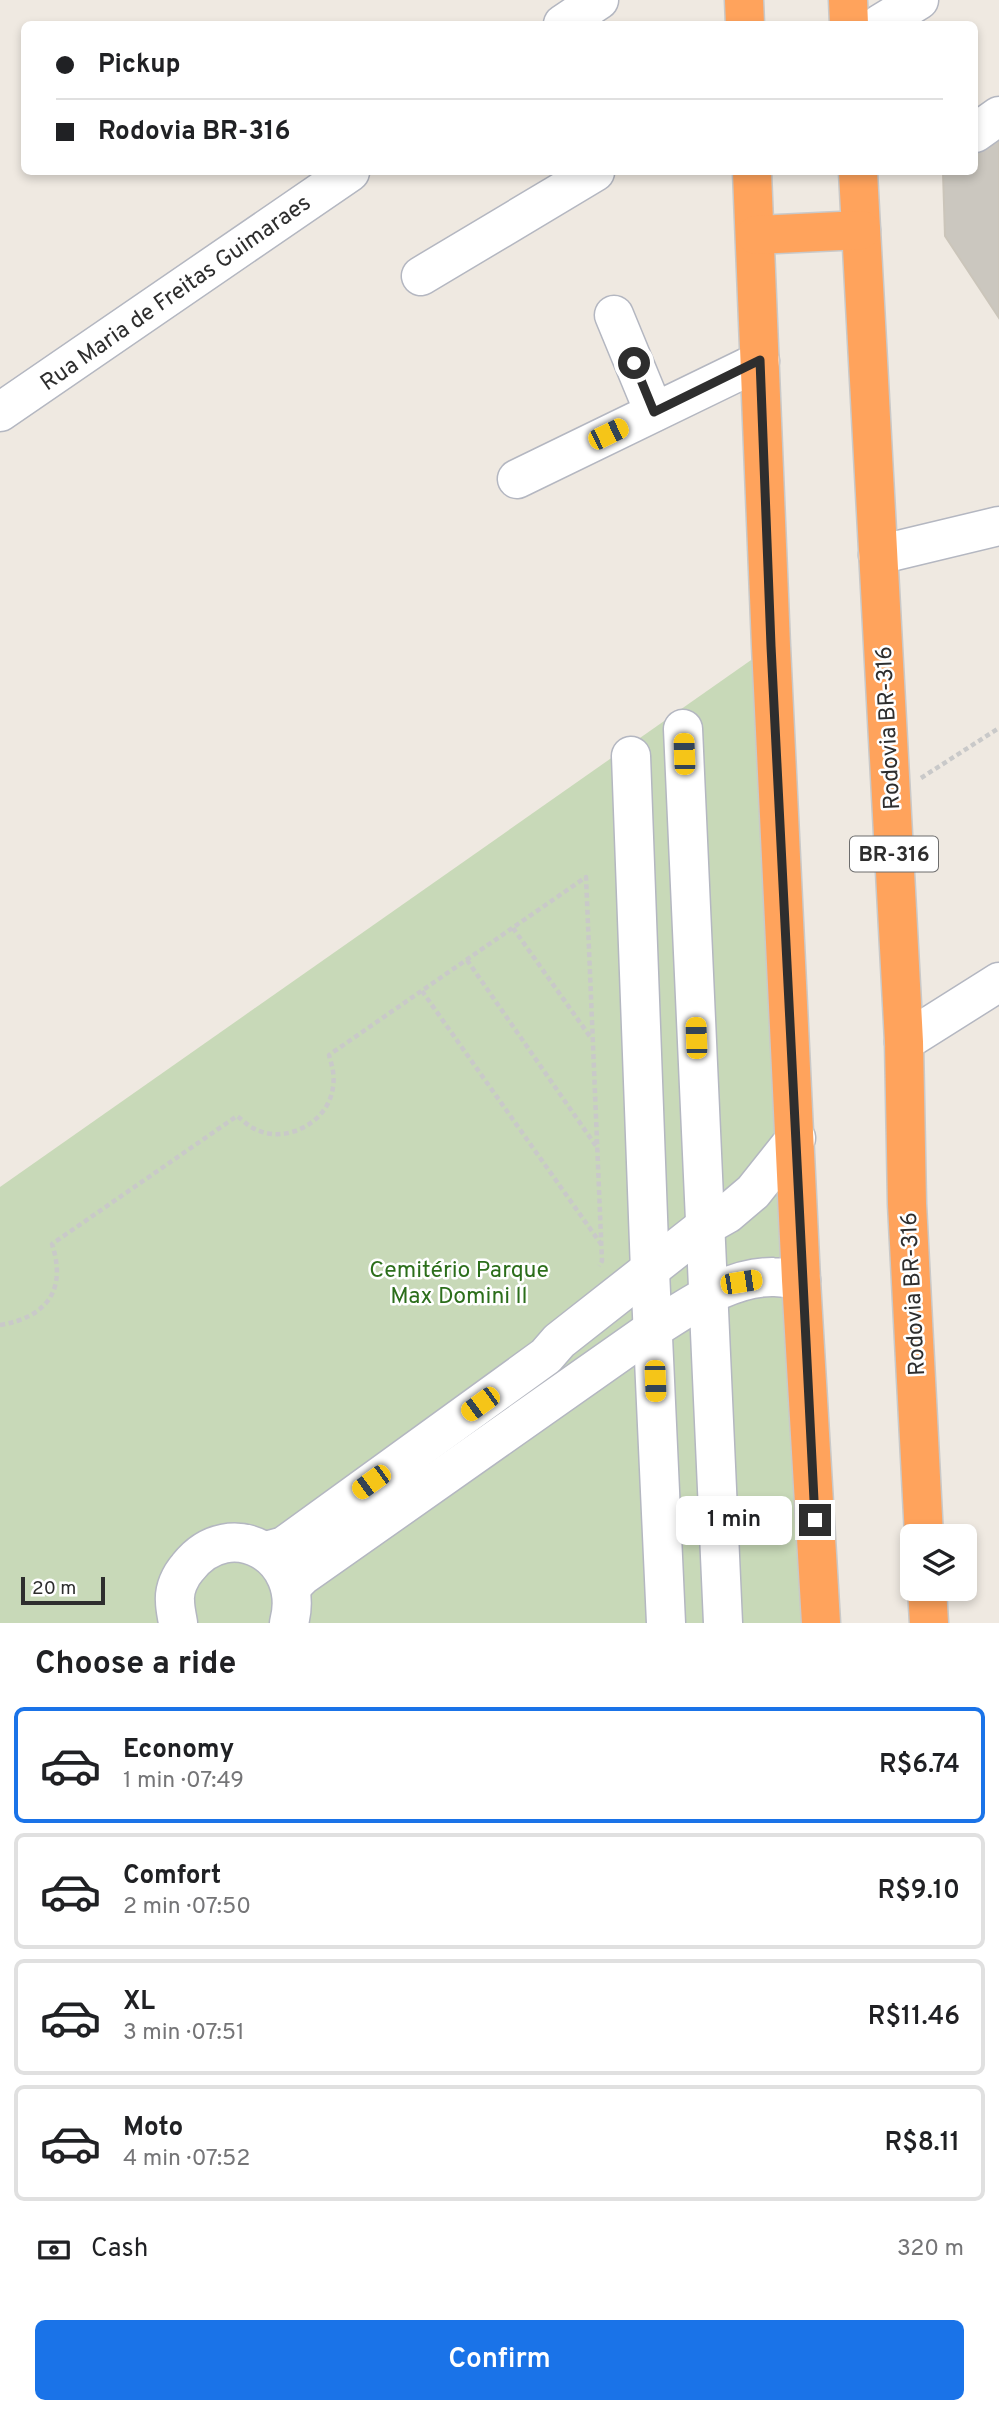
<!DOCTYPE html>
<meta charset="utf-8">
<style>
:root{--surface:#fff;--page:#f6f6f6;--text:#202124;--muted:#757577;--line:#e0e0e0;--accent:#1a73e8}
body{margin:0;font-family:Overpass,sans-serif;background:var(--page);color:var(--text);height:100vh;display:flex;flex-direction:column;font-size:26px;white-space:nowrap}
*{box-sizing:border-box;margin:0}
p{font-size:23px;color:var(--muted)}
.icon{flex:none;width:38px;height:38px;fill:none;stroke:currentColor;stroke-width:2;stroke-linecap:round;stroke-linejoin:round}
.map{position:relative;height:1623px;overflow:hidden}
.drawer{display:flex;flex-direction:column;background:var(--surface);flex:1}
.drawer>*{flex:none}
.hud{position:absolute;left:21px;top:21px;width:957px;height:154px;border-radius:10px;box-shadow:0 4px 10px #0003;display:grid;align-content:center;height:154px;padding:0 35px;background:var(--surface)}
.tools{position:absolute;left:900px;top:1524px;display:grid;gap:14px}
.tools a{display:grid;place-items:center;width:77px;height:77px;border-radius:10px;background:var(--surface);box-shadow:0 4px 10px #0003;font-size:35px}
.scale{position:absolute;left:21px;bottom:18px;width:84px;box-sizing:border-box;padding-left:7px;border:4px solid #2e2e2e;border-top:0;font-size:19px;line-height:24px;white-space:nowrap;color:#2e2e2e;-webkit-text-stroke:5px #fff;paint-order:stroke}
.end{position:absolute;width:32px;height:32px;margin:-16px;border:9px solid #2e2e2e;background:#fff;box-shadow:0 0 0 4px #fff}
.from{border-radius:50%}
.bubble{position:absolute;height:49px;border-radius:10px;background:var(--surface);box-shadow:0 4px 10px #0003;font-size:23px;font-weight:600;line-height:49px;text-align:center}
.car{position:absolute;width:21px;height:42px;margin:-21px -10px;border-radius:9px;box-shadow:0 0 5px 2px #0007;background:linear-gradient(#f5c518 24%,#345 0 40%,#f5c518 0 76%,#345 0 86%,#f5c518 0)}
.hud b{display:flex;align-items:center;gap:24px;height:66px;font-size:26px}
.hud b+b{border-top:2px solid var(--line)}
.hud i{width:18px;height:18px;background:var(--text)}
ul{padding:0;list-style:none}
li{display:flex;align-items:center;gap:21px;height:116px;margin:0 14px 10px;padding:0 21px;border:4px solid var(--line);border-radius:10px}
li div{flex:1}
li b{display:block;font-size:26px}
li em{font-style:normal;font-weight:600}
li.on{border-color:var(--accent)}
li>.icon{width:63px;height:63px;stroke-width:1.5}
h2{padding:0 35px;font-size:32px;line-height:84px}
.pay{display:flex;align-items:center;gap:18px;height:77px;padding:0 35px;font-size:26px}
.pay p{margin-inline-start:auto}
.action{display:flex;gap:14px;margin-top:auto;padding:14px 35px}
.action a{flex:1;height:80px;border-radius:10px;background:var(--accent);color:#fff;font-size:28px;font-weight:600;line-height:80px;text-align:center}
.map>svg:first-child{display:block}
.cemetery{fill:#c8d9b8}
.building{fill:#cbc7bf;stroke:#cbc5ba;stroke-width:2}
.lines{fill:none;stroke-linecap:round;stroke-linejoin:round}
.minor-casing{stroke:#b4b7c1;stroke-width:41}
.highway-casing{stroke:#c9c9c9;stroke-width:41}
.path{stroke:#c9c9c9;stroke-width:4.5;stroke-dasharray:5 3.5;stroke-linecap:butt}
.minor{stroke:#fff;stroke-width:38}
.highway{stroke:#ffa35c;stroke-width:38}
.route{stroke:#2e2e2e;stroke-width:9}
.labels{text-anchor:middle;stroke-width:5;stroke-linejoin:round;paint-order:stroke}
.shield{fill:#fff;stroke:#6d6d6d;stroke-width:2}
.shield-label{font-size:21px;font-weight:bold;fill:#2e2e2e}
.street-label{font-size:23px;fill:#2e2e2e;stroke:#fff}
.park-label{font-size:23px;fill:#2c6e1b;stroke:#fff}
</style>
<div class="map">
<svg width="999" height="1623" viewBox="0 0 999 1623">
<rect width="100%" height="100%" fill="#efe9e1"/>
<polygon class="cemetery" points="771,646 820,1623 0,1623 0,1187"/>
<polygon class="building" points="999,136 999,318 945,236 943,173 975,172 975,152"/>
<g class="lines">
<g class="minor-casing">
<g id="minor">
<polyline points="563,24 599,0"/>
<polyline points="880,24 919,0"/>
<polyline points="975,133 999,116"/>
<polyline points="421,276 595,172"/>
<polyline points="614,315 654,412"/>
<polyline points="0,412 350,172"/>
<polyline points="517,479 760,361"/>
<polyline points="878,555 999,526"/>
<polyline points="683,729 723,1623"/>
<polyline points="631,756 650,1271 666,1623"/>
<polyline points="904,1042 999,982"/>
<polyline points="266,1551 284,1546 546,1356 559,1341 704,1227 727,1214 753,1192 796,1138"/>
<path d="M291 1587 302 1576 653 1329C689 1307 729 1276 774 1277 783 1277 792 1279 801 1280"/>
<path d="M178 1623C177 1616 175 1609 175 1601 174 1589 180 1576 188 1567 230 1513 307 1556 289 1623"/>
</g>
</g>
<g class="highway-casing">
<g id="highway">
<polyline points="744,0 745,24"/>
<polyline points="848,0 849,24"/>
<polyline points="752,172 771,646 801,1280 821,1623"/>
<polyline points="858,172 904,1042 907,1204 924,1536"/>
<polyline points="756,235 861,230"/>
<polyline points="927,1589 929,1623"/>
</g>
</g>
<g class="path">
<polyline points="921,778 999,728"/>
<polyline points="513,928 591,1038"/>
<polyline points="467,960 596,1146"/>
<polyline points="422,991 601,1244"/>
<path d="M0 1325C47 1317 67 1290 52 1244L237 1116C243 1120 249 1127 255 1129 286 1145 329 1122 333 1087 335 1075 332 1066 329 1055L586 877 602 1261 599 1266"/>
</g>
<use href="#minor" class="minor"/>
<use href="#highway" class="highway"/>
</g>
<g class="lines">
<polyline class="route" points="634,363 654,412 760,360 771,646 815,1520"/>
</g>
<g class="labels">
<rect class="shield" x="850" y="836.5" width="88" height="35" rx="5"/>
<g class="shield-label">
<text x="894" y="861">BR-316</text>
</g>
<g class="street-label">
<text transform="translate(175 292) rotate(-35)" y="8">Rua Maria de Freitas Guimaraes</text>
<text transform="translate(887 728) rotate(-93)" y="8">Rodovia BR-316</text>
<text transform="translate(912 1294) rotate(-93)" y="8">Rodovia BR-316</text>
</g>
<g class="park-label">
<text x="459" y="1277">Cemitério Parque<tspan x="459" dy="26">Max Domini ll</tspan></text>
</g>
</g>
</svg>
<div class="tools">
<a><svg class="icon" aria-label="layers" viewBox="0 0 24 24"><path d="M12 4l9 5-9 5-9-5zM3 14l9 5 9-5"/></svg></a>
</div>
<div class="scale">20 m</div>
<i class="end from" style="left:634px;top:363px"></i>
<i class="end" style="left:815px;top:1520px"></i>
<div class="bubble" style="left:676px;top:1496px;width:116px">1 min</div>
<i class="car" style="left:608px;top:434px;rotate:64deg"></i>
<i class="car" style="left:684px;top:754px;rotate:358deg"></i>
<i class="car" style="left:696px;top:1038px;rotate:358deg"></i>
<i class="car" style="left:741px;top:1282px;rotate:81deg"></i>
<i class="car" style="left:655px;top:1381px;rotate:178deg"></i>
<i class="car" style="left:480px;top:1404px;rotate:234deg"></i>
<i class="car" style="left:371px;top:1482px;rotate:234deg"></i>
<div class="hud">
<b><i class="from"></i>Pickup</b>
<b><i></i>Rodovia BR-316</b>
</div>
</div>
<section class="drawer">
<h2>Choose a ride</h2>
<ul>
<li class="on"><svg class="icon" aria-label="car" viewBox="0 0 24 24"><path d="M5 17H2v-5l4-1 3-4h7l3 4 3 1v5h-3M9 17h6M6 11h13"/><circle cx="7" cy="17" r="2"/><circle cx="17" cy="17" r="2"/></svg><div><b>Economy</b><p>1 min · 07:49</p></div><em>R$6.74</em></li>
<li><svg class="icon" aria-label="car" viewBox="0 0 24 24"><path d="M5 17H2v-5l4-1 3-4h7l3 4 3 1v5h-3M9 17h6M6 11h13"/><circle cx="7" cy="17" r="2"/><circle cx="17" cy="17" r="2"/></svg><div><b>Comfort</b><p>2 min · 07:50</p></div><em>R$9.10</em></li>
<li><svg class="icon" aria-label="car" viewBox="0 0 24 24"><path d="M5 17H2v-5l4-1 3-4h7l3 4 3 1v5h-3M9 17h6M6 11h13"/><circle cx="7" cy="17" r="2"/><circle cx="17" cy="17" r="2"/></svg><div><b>XL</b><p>3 min · 07:51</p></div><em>R$11.46</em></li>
<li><svg class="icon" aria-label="car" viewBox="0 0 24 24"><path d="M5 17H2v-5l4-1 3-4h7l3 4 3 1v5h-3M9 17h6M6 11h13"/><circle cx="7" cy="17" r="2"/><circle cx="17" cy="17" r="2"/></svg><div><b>Moto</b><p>4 min · 07:52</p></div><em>R$8.11</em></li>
</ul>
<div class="pay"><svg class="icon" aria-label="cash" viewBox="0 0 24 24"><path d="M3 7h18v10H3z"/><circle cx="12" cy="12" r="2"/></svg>Cash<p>320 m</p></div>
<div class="action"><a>Confirm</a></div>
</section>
